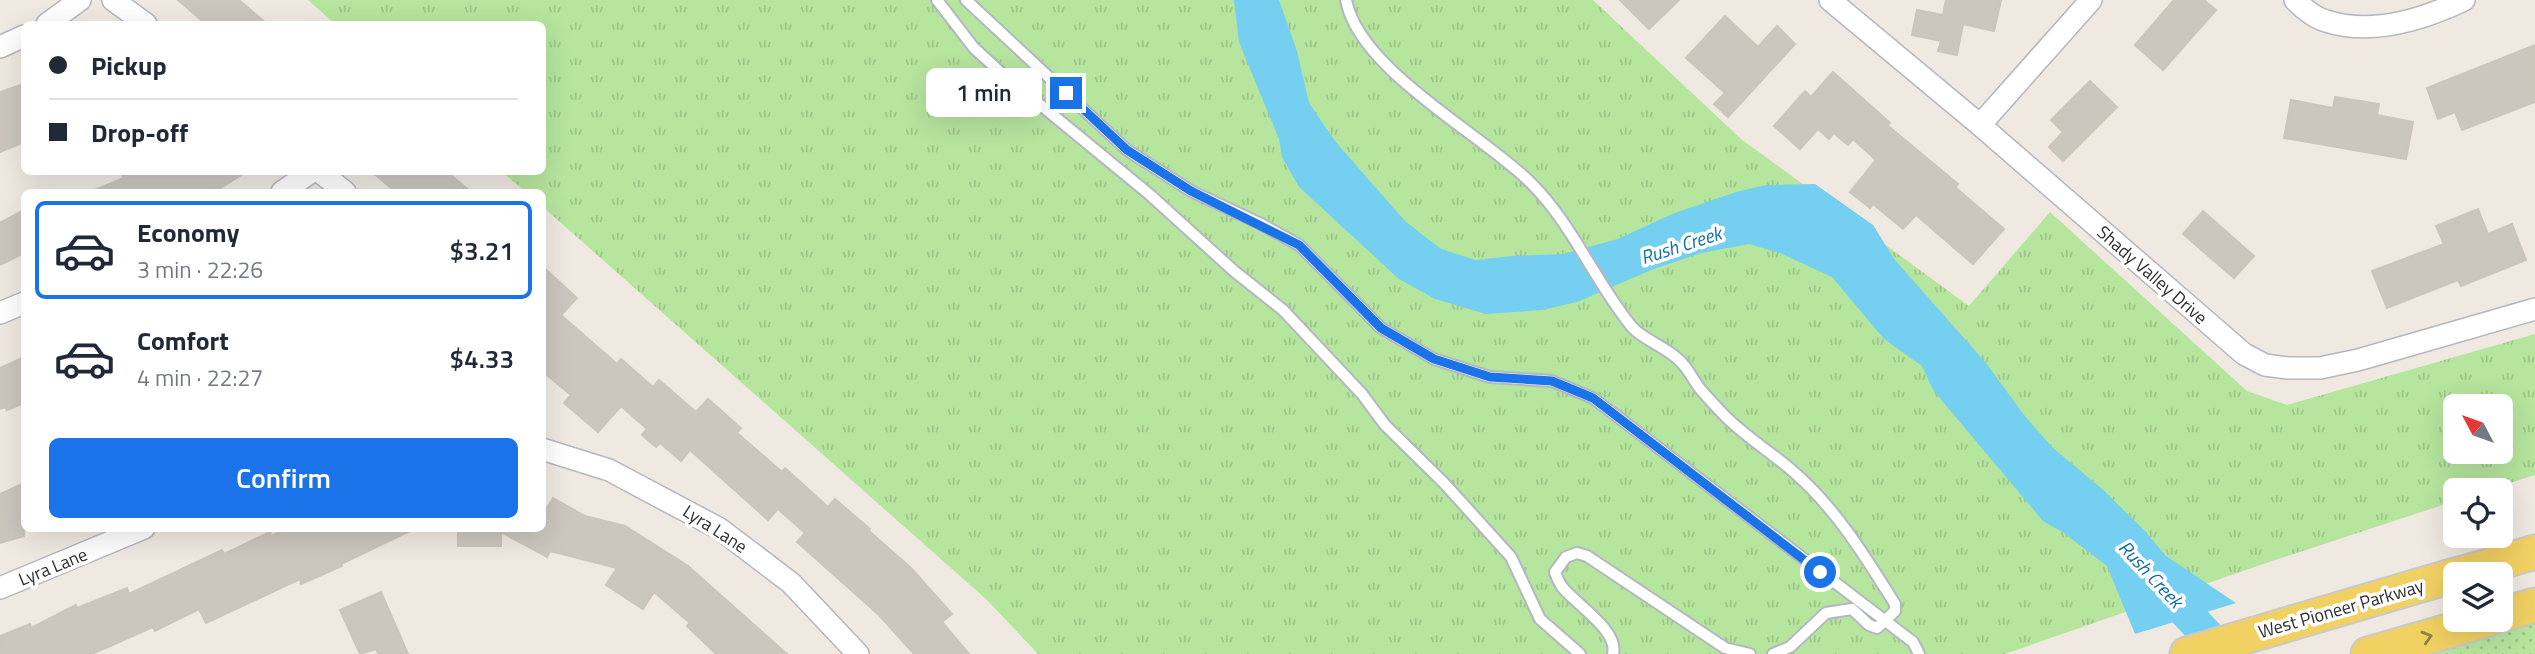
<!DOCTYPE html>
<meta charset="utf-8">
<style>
:root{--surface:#fff;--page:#f6f6f7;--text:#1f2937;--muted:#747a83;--line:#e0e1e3;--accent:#1a73e8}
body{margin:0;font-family:"Titillium Web",sans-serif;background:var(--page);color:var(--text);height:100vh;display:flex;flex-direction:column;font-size:26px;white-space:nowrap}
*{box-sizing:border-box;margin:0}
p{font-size:23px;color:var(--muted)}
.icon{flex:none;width:38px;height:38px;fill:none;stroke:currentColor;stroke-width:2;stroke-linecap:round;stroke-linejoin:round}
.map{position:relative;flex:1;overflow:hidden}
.panel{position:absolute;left:21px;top:189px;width:525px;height:343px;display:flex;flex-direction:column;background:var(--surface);border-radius:10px;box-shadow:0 7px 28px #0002}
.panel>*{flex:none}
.top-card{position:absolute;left:21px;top:21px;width:525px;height:154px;border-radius:10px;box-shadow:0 7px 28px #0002;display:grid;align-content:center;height:154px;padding:0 28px;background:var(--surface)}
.needle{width:46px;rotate:311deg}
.fabs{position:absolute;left:2443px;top:394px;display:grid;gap:14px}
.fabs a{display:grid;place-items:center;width:70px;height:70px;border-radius:10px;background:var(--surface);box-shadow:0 7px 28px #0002;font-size:35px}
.end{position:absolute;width:32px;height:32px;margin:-16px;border:9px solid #1a73e8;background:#fff;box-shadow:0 0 0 4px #fff}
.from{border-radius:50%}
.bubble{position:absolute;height:49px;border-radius:10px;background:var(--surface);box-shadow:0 7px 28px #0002;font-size:23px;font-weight:600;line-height:49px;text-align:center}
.top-card b{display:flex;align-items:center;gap:24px;height:66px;font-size:26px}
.top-card b+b{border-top:2px solid var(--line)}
.top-card i{width:18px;height:18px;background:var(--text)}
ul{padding:12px 0 0;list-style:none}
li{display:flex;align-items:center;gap:21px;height:98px;margin:0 14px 10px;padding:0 14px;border:4px solid transparent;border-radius:10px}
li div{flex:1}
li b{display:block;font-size:26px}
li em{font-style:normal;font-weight:600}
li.on{border-color:var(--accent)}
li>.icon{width:63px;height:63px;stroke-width:1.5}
.cta{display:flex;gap:14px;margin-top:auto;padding:14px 28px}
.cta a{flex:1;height:80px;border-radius:10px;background:var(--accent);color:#fff;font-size:28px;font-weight:600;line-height:80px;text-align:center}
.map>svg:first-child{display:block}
.grass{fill:url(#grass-tufts);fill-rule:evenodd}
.park{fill:url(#park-dots)}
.water{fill:#75cff0}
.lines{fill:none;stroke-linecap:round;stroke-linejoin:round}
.river{stroke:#75cff0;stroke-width:33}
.building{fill:#cbc7bf;stroke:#cbc5ba;stroke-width:2}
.service-casing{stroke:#b4b7c1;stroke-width:14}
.minor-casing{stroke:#b4b7c1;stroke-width:24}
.primary-casing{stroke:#c9c9c9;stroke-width:37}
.service{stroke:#fff;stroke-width:10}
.minor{stroke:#fff;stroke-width:21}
.primary{stroke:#f2d163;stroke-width:33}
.oneway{stroke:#908048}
.route{stroke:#1a73e8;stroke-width:9}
.labels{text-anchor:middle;stroke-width:7;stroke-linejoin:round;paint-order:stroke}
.street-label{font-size:18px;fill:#2e2e2e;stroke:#fff}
.water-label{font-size:19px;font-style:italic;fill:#0d6fa3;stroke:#fff}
</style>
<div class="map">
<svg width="2535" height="654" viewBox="0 0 2535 654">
<defs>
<pattern id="grass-tufts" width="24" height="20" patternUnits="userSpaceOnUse" patternTransform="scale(1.75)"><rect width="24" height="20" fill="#b6e59e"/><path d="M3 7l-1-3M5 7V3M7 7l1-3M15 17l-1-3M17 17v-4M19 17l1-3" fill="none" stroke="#9dc588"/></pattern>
<pattern id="park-dots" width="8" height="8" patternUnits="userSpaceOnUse" patternTransform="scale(1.75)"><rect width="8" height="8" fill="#b6e59e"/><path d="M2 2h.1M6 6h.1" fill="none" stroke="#9dc588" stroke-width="1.8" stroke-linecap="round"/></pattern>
</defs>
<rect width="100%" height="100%" fill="#efe9e1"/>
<path class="grass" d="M308 0H1593L1741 139 1969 306 2050 212 2247 391 2287 405 2535 334V475L2488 490H2455V501L2269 562 2005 654H1038L986 599 543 207 542 192H526L502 172H542V24H335ZM2455 406H2501V452H2455Z"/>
<polygon class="park" points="2535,617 2535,654 2423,654"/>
<polygon class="water" points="1234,0 1279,0 1297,51 1309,103 1335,141 1369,180 1405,221 1441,249 1476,260 1511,256 1563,254 1618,239 1672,214 1736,192 1766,185 1815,184 1873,225 1895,260 1986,363 2024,415 2052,447 2102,489 2144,530 2166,556 2236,603 2135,634 2107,566 2064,533 2043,521 1933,390 1922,366 1884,339 1832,277 1780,253 1749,244 1701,253 1651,270 1577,302 1542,310 1486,314 1435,299 1399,279 1299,187 1282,157 1279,139 1239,42"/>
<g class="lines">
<polyline class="river" points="2160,585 2225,654"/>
</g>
<g class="building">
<polygon points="178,0 239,0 267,24 206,24"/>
<polygon points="1620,0 1679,0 1649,29"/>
<polygon points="1946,0 2001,0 1994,31 1963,24 1957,55 1938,51 1941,41 1912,35 1917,10 1943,15"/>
<polygon points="2174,0 2204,0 2216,10 2163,70 2135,45"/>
<polygon points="1725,16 1758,47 1777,26 1795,44 1728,117 1714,104 1725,93 1686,58"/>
<polygon points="2535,45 2535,102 2462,130 2455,112 2438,119 2427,88"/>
<polygon points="1833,72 1890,123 1887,125 1958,184 1955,187 2004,229 1973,264 1916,215 1903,229 1873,204 1870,208 1850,192 1876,160 1853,139 1848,145 1834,133 1829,139 1818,129 1800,149 1774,126 1805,91 1811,97"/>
<polygon points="2090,81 2117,107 2063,161 2049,147 2063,132 2051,120"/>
<polygon points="24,84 24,142 0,152 0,92"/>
<polygon points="2335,97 2379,104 2377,115 2413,122 2406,159 2284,138 2291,100 2333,108"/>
<polygon points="120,172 246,172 214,192 90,192 124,178"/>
<polygon points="372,172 447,172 471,192 396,192"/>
<polygon points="2478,209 2488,234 2512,224 2526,260 2461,286 2458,280 2387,308 2372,271 2444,244 2436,226"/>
<polygon points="24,210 24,253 0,265 0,223"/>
<polygon points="2203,211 2254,256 2234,278 2183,234"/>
<polygon points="542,266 577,298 561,315 617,364 621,359 653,387 659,380 696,412 708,399 741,428 737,433 782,472 785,468 828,507 835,499 870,529 869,531 911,568 952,614 942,622 969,654 914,654 879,615 797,542 805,533 778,509 768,520 690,450 681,461 660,443 656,447 642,435 647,429 621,406 598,432 564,403 571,395 542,371"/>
<polygon points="24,357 24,403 7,410 5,407 0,409 0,368"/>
<polygon points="24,483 24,536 0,543 0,494"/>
<polygon points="553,498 585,516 625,526 688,566 787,654 716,654 687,626 690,623 654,592 643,609 606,585 617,568 550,551 547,557 501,532 501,546 458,546 458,528 542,528 542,516"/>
<polygon points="288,528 416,528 341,564 342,566 301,584 300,579 206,623 199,609 155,631 153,627 92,654 0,654 0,636 30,624 31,628 76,605 77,608 127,588 129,594 222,550 224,554 270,532 271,536"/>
<polygon points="381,592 408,654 378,654 376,649 360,654 340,610"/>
</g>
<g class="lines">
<g class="service-casing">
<g id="service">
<polyline points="937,0 974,48 998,70 1149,194 1234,271 1283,310 1362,394 1385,425 1444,483 1511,557 1540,619 1580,654"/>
<polyline points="966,0 1127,150 1191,191 1261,224 1299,245 1381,328 1434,359 1490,377 1552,381 1593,398 1913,642 1919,654"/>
<path d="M1346 0C1359 70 1482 134 1531 183 1573 225 1595 282 1632 327 1642 339 1666 347 1679 360 1688 368 1693 380 1701 390 1709 399 1717 408 1726 417 1747 438 1774 454 1796 474 1837 510 1866 558 1895 604V611L1877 628 1869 625 1852 609 1826 613 1790 647 1773 654"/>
<path d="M1613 654C1619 631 1576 604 1563 588 1559 583 1557 578 1555 572L1566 557 1577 553 1587 556 1725 648 1750 654"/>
</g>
</g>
<g class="minor-casing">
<g id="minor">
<polyline points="113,0 146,24"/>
<polyline points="1830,0 1980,125 2244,354 2265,365 2288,368 2320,368 2358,360 2535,309"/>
<path d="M2295 0C2303 8 2315 18 2326 21 2372 36 2422 20 2464 0"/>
<polyline points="47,24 80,0"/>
<polyline points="0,47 24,36"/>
<polyline points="1980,125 2091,0"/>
<polyline points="320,172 345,192"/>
<polyline points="282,192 311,172"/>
<polyline points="0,313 24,303"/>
<polyline points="542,449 609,470 720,529 791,583 858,654"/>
<polyline points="0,588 144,528"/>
</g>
</g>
<g class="primary-casing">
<g id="primary">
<polyline points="2460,574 2535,552"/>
<polyline points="2501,615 2535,605"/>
<polyline points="2187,654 2455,575"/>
<polyline points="2368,654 2486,620"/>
</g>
</g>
<use href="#service" class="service"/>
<use href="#minor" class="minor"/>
<use href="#primary" class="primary"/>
</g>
<defs><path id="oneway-chevron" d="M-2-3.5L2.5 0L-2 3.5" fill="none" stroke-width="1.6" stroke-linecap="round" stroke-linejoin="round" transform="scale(1.75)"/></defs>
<use class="oneway" href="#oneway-chevron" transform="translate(2427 637) rotate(-16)"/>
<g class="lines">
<polyline class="route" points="1066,93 1127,150 1191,191 1299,245 1381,328 1434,359 1490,377 1552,381 1593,398 1820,572"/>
</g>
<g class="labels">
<g class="street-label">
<text transform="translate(2152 275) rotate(41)" y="6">Shady Valley Drive</text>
<text transform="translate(715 529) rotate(33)" y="6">Lyra Lane</text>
<text transform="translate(53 567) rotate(-22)" y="6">Lyra Lane</text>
<text transform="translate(2341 609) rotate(-16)" y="6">West Pioneer Parkway</text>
</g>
<g class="water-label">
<text transform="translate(1681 245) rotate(-18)" y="7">Rush Creek</text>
<text transform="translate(2151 574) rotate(47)" y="7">Rush Creek</text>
</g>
</g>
</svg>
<div class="fabs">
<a><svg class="needle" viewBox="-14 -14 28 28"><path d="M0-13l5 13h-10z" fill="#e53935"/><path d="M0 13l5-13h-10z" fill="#747a83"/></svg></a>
<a><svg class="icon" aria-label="locate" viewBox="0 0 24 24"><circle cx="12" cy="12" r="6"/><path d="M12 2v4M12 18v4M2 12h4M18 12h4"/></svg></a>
<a><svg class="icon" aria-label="layers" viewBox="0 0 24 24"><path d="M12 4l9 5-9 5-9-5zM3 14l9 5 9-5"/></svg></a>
</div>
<i class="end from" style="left:1820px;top:572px"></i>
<i class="end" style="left:1066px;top:93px"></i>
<div class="bubble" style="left:926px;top:68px;width:116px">1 min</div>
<div class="top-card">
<b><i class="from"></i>Pickup</b>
<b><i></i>Drop-off</b>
</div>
<section class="panel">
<ul>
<li class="on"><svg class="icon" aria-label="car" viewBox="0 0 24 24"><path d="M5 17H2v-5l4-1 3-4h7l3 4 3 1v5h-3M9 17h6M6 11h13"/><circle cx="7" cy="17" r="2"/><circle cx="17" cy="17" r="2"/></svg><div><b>Economy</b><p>3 min · 22:26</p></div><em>$3.21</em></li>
<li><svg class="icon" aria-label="car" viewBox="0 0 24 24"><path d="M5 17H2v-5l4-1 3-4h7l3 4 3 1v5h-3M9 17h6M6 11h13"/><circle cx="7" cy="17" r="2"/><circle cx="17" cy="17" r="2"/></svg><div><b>Comfort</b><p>4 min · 22:27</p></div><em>$4.33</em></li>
</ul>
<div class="cta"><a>Confirm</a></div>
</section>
</div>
